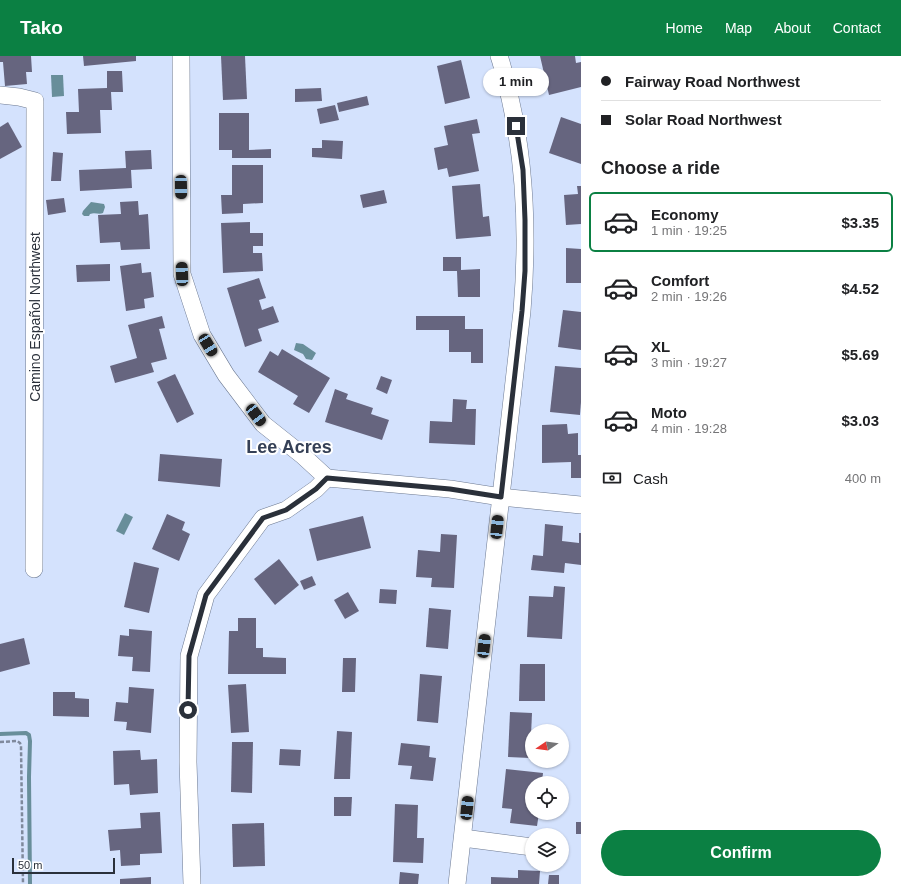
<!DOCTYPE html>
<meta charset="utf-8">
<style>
:root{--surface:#fff;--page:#f2f2f2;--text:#202124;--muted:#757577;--line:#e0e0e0;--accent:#0b8043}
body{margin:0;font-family:Arial,sans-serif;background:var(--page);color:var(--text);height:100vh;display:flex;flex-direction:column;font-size:15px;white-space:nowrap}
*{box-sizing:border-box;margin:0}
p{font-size:13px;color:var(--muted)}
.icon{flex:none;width:22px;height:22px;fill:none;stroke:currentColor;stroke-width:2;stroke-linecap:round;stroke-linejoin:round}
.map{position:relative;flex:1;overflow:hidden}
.drawer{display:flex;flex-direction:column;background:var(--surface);width:320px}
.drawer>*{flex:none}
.guide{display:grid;align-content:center;height:88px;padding:0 20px;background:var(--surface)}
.needle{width:26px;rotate:257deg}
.fabs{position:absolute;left:525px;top:668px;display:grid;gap:8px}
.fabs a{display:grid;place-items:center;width:44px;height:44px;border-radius:50%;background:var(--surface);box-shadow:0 1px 3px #0004;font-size:20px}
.scale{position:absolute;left:12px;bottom:10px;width:103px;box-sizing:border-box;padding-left:4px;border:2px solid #2a303a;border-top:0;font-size:11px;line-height:14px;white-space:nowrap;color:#2a303a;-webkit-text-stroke:3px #fff;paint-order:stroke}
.end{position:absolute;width:18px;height:18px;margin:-9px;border:5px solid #2a303a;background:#fff;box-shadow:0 0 0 2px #fff}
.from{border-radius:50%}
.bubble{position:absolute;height:28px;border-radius:14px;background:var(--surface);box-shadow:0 1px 3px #0004;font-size:13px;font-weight:700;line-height:28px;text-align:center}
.car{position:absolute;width:12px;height:24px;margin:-12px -6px;border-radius:5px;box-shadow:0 0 3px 1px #0007;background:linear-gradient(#222 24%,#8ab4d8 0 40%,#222 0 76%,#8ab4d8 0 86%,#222 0)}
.guide b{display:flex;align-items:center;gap:14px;height:38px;font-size:15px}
.guide b+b{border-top:1px solid var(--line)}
.guide i{width:10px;height:10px;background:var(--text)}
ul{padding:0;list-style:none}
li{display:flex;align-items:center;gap:12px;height:60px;margin:0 8px 6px;padding:0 12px;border:2px solid transparent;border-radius:6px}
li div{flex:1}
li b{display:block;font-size:15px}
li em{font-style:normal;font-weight:700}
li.selected{border-color:var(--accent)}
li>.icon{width:36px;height:36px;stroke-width:1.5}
h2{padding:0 20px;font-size:18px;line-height:48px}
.pay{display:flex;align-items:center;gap:10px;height:44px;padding:0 20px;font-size:15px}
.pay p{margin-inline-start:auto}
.action{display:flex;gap:8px;margin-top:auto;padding:8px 20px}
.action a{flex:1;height:46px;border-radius:24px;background:var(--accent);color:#fff;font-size:16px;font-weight:700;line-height:46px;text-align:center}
header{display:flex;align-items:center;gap:24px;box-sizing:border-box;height:56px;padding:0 20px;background:var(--accent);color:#fff}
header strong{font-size:19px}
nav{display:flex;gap:22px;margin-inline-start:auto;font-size:14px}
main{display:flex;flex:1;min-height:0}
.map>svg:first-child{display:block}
.water{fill:#688e9a}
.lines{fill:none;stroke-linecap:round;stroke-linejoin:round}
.stream{stroke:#688e9a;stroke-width:4}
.building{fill:#66657f}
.minor-casing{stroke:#6c7991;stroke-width:18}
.path{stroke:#7f899c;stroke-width:2.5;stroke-dasharray:4 2;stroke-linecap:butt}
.minor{stroke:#fff;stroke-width:17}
.route{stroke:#2a303a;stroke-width:5}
.labels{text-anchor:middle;stroke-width:4;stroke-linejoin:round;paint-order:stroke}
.street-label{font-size:14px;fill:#2a303a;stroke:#fff}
.district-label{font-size:18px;font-weight:bold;fill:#354056;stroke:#fff}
</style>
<header>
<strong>Tako</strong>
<nav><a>Home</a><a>Map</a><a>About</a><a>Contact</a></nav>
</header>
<main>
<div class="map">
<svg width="581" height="828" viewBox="0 0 581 828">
<rect width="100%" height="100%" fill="#d4e2fd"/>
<g class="water">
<polygon points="51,19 63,19 64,40 52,41"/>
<path d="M91 146 104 148 105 151 103 157C99 159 95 156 90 158L89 160H84L82 158 83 155Z"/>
<polygon points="296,287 303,288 316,297 312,304 306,303 303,298 294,294"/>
<polygon points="125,457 133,461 124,479 116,475"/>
</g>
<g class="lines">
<polyline class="stream" points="0,678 26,677 29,679 30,685 29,721 30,828"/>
</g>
<g class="building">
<polygon points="0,0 31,0 32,16 26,16 27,28 5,30 3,6 0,6"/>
<polygon points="83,0 136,0 136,5 84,10"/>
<polygon points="221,0 245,0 247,43 223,44"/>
<polygon points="540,0 575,0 576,7 581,6 581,31 549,39"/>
<polygon points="461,4 470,42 445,48 437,10"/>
<polygon points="107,15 122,15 123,36 111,36 112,54 100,54 101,77 67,78 66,56 79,56 78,33 107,32"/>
<polygon points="321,32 322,45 295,46 295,33"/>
<polygon points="367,40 369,49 339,56 337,47"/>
<polygon points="335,49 339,64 320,68 317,53"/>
<polygon points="219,57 249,57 249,94 271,93 271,102 232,102 232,94 219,94"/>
<polygon points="561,61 581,68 581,108 549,97"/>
<polygon points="477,63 480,77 472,78 479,115 449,121 447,112 438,114 434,92 448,89 444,70"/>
<polygon points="8,66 22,91 0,103 0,71"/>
<polygon points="322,84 343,85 342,103 312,101 312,92 322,92"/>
<polygon points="151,94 152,113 131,114 132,132 80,135 79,114 126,112 125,95"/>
<polygon points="53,96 63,97 61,125 51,125"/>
<polygon points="232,109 263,109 263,147 243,148 243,157 222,158 221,139 232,139"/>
<polygon points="480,128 483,161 489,160 491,180 456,183 452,130"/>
<polygon points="577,130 581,130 581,168 566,169 564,139 578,138"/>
<polygon points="384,134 387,147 363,152 360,139"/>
<polygon points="64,142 66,156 48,159 46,144"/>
<polygon points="138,145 139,159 148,158 150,193 121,194 120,186 100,187 98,159 121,158 120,146"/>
<polygon points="250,166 250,177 263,177 263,190 253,190 253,197 262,197 263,215 223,217 221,167"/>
<polygon points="566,192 581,193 581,227 566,227"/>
<polygon points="443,201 461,201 461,214 480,213 480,241 458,241 457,215 443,215"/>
<polygon points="141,207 142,217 151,216 154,241 144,243 145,252 126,255 120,210"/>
<polygon points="110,208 110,225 77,226 76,209"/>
<polygon points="259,222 266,242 259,244 262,254 273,250 279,266 258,273 262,285 245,291 227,232"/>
<polygon points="563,254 581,256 581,294 558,291"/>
<polygon points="162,260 165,272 159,273 167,303 151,307 154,316 115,327 110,310 137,302 128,269"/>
<polygon points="416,260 465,260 465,273 483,273 483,307 471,307 471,296 449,296 449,274 416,274"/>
<polygon points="282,293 330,322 309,357 293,348 298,340 258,316 270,295 278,300"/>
<polygon points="555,310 581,312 581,346 580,359 550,356"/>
<polygon points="175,318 194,358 177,367 157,326"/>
<polygon points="381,320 392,324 387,338 376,333"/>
<polygon points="335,333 348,338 346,343 373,352 371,358 389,364 382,384 325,366"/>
<polygon points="453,343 467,344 466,353 476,353 475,389 429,387 430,365 452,366"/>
<polygon points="567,368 568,378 578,377 578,399 581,399 581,422 571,422 571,406 542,407 542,369"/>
<polygon points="160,398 222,403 220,431 158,425"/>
<polygon points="167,458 185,466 182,474 190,478 179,505 152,493"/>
<polygon points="363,460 371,492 317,505 309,473"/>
<polygon points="545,468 563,470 562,485 579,487 579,477 581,477 581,509 565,507 564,517 531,514 533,499 543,500"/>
<polygon points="441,478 457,479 454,532 431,531 432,522 416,521 418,494 440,496"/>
<polygon points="279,503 299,529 275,549 254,523"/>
<polygon points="134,506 159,512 149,557 124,551"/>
<polygon points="312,520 316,529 304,534 300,525"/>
<polygon points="554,530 565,531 562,583 527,581 529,540 553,541"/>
<polygon points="380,533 397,534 396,548 379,547"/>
<polygon points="348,536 359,555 345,563 334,544"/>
<polygon points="429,552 451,554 448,593 426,591"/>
<polygon points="238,562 256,562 256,592 263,592 263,601 286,602 286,618 228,618 229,575 238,575"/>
<polygon points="129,573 152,575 150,616 132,615 133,601 118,600 120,579 129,580"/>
<polygon points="24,582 30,608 0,616 0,588"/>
<polygon points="343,602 356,602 355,636 342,636"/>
<polygon points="520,608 545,608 545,645 519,645"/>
<polygon points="420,618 442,620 438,667 417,665"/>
<polygon points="246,628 249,676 231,677 228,629"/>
<polygon points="129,631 154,633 151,677 126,674 127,666 114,665 116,646 128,647"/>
<polygon points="53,636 75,636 75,642 89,643 89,661 53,660"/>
<polygon points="510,656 532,657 530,702 508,701"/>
<polygon points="337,675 352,676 350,723 334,723"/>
<polygon points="232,686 253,686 252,737 231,736"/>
<polygon points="401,687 430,690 429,701 436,702 433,725 410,723 412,710 398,709"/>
<polygon points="280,693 301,694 300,710 279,709"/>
<polygon points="140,694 141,704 157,703 158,737 130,739 129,728 114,729 113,695"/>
<polygon points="506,713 543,717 542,727 532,727 532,757 539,757 537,770 510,767 512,753 502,752"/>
<polygon points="334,741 352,741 351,760 334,760"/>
<polygon points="395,748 418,749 417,782 424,782 423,807 393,806"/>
<polygon points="160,756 162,797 140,798 140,809 121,810 120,794 110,795 108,774 141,772 140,757"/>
<rect x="576" y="766" width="5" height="12"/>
<polygon points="264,767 265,810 233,811 232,768"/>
<polygon points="518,814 540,815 539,828 491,828 491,821 518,822"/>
<polygon points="400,816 419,818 418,828 399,828"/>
<polygon points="549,819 559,819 559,828 548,828"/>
<polygon points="151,821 151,828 120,828 120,823"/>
</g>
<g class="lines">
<g class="minor-casing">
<g id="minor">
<polyline points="181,0 182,218 202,279 226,319 263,368 302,399 327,422"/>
<polyline points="0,39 19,41 35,45 34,513"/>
<polyline points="327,422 450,433 501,441 581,449"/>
<polyline points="463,782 532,791"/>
<polyline points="192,828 188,706 189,600 206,539 263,462 286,454 316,433 327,422"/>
<path d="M457 828 522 255C528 183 526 112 510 42 506 28 504 14 499 0"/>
</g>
</g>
<polyline class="path" points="0,686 17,685 20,687 21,690 23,828"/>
<use href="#minor" class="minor"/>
</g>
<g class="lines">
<polyline class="route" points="188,654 189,600 206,539 263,462 286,454 316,433 327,422 450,433 501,441 522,255 525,215 525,164 523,114 516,70"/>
</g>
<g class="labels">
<g class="street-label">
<text transform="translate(35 261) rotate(-90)" y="5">Camino Español Northwest</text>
</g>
<g class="district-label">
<text x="289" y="397">Lee Acres</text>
</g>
</g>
</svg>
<div class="fabs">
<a><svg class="needle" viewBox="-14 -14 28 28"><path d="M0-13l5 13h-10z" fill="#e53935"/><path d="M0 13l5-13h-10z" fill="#757577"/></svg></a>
<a><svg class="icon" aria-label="locate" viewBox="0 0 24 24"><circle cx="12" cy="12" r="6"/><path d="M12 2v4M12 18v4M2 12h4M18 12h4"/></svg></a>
<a><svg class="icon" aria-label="layers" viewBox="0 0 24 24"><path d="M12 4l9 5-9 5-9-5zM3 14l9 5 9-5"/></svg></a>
</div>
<div class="scale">50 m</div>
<i class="end from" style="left:188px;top:654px"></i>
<i class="end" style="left:516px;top:70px"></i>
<div class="bubble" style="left:483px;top:12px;width:66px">1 min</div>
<i class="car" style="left:181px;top:131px;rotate:179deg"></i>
<i class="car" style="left:182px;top:218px;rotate:358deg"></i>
<i class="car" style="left:208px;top:289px;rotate:149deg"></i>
<i class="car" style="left:256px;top:359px;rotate:143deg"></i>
<i class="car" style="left:497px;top:471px;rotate:6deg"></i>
<i class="car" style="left:484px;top:590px;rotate:6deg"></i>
<i class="car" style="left:467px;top:752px;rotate:6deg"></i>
</div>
<section class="drawer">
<div class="guide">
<b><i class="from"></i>Fairway Road Northwest</b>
<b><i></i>Solar Road Northwest</b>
</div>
<h2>Choose a ride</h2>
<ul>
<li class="selected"><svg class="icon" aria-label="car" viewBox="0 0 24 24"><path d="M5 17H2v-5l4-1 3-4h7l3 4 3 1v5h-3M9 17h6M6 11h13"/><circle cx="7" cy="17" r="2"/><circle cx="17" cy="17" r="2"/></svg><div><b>Economy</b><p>1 min · 19:25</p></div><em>$3.35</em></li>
<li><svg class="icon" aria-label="car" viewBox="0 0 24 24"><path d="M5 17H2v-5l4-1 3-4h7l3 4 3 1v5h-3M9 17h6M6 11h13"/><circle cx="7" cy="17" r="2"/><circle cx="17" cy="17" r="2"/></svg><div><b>Comfort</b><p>2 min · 19:26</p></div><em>$4.52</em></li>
<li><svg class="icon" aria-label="car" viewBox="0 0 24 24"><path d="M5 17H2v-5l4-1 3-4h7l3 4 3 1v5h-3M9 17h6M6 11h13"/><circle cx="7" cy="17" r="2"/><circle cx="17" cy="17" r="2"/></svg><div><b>XL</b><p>3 min · 19:27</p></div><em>$5.69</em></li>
<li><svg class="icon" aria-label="car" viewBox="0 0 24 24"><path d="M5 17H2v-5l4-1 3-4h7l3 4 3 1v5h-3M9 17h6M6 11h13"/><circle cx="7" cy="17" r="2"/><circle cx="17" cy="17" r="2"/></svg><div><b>Moto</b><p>4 min · 19:28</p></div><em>$3.03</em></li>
</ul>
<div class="pay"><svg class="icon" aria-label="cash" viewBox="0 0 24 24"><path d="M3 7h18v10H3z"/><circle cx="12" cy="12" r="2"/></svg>Cash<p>400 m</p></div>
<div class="action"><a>Confirm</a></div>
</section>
</main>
